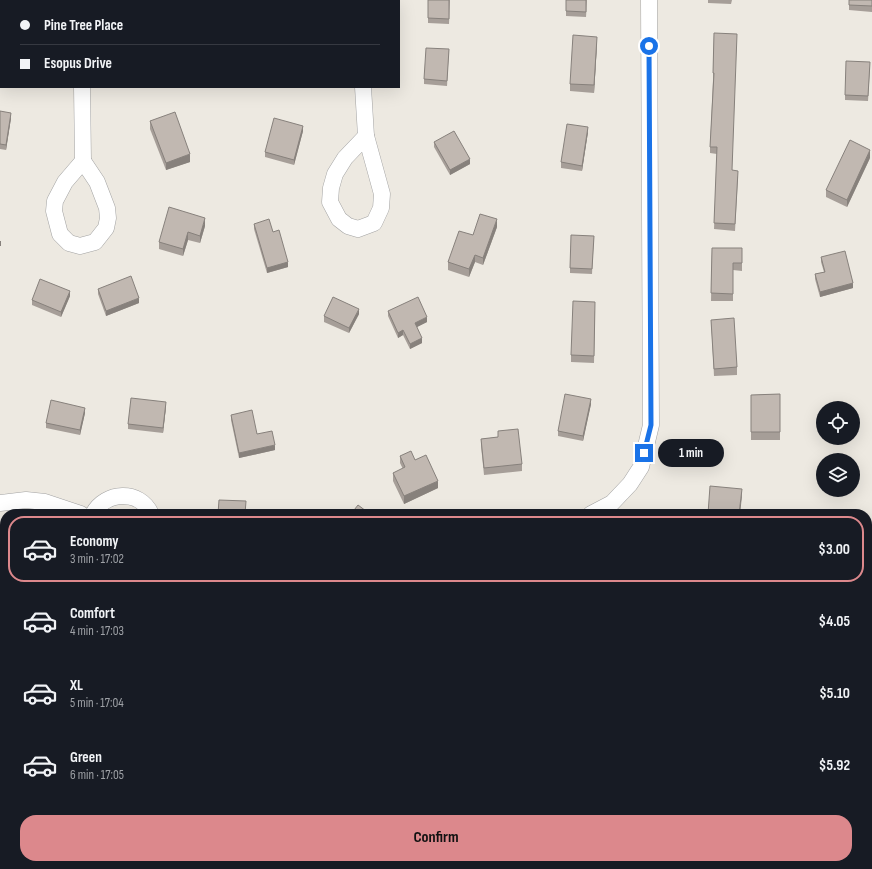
<!DOCTYPE html>
<meta charset="utf-8">
<style>
:root{--surface:#171b24;--page:#20242c;--text:#f1f3f6;--muted:#9ea1a6;--line:#363941;--accent:#dc888c}
body{margin:0;font-family:"Sofia Sans Condensed",sans-serif;background:var(--page);color:var(--text);height:100vh;display:flex;flex-direction:column;font-size:15px;white-space:nowrap}
*{box-sizing:border-box;margin:0}
p{font-size:13px;color:var(--muted)}
.icon{flex:none;width:22px;height:22px;fill:none;stroke:currentColor;stroke-width:2;stroke-linecap:round;stroke-linejoin:round}
.map{position:relative;flex:1;overflow:hidden}
.details{position:absolute;left:0px;top:509px;width:872px;height:360px;display:flex;flex-direction:column;background:var(--surface);border-radius:16px 16px 0 0;box-shadow:0 4px 16px #0002}
.details>*{flex:none}
.guide{position:absolute;left:0px;top:0px;width:400px;height:88px;box-shadow:0 4px 16px #0002;display:grid;align-content:center;height:88px;padding:0 20px;background:var(--surface)}
.buttons{position:absolute;left:816px;top:401px;display:grid;gap:8px}
.buttons a{display:grid;place-items:center;width:44px;height:44px;border-radius:50%;background:var(--surface);box-shadow:0 4px 16px #0002;font-size:20px}
.end{position:absolute;width:18px;height:18px;margin:-9px;border:5px solid #1a73e8;background:#fff;box-shadow:0 0 0 2px #fff}
.from{border-radius:50%}
.bubble{position:absolute;height:28px;border-radius:14px;background:var(--surface);box-shadow:0 4px 16px #0002;font-size:13px;font-weight:700;line-height:28px;text-align:center}
.guide b{display:flex;align-items:center;gap:14px;height:38px;font-size:15px}
.guide b+b{border-top:1px solid var(--line)}
.guide i{width:10px;height:10px;background:var(--text)}
ul{padding:7px 0 0;list-style:none}
li{display:flex;align-items:center;gap:12px;height:66px;margin:0 8px 6px;padding:0 12px;border:2px solid transparent;border-radius:16px}
li div{flex:1}
li b{display:block;font-size:15px}
li em{font-style:normal;font-weight:700}
li.current{border-color:var(--accent)}
li>.icon{width:36px;height:36px;stroke-width:1.5}
.cta{display:flex;gap:8px;margin-top:auto;padding:8px 20px}
.cta a{flex:1;height:46px;border-radius:16px;background:var(--accent);color:#111;font-size:16px;font-weight:700;line-height:46px;text-align:center}
.map>svg:first-child{display:block}
.lines{fill:none;stroke-linecap:round;stroke-linejoin:round}
.street-casing{stroke:#a3a3a3;stroke-width:17}
.street{stroke:#fff;stroke-width:16}
.wall{fill:#a69e98}
.shaded-wall{fill:#87817c}
.building{fill:#c1b8b1;stroke:#87817c}
.route{stroke:#1a73e8;stroke-width:5}
</style>
<div class="map">
<svg width="872" height="869" viewBox="0 0 872 869">
<rect width="100%" height="100%" fill="#ede9e1"/>
<g class="lines">
<g class="street-casing">
<g id="street">
<polyline points="81,0 81,1"/>
<polyline points="363,1 363,0"/>
<polyline points="82,87 83,161"/>
<polyline points="363,87 366,136"/>
<polygon points="366,136 382,194 381,208 374,223 358,229 348,226 339,219 330,202 331,188 335,174 345,158"/>
<polygon points="83,161 97,182 107,208 108,218 106,228 95,242 80,246 69,243 60,234 54,211 55,201 65,182"/>
<polyline points="0,503 26,500 45,502 81,514"/>
<path d="M93 514C105 491 140 489 151 514"/>
<polyline points="591,514 612,503 630,484 641,467 651,425 649,0"/>
<polyline points="183,864 190,869"/>
<polyline points="509,864 510,869"/>
<polyline points="21,869 28,864"/>
</g>
</g>
<use href="#street" class="street"/>
</g>
<g class="wall">
<polygon points="428,0 450,0 449,24 428,23"/>
<polygon points="566,0 587,0 586,17 566,16"/>
<polygon points="708,0 732,0 731,4 708,3"/>
<polygon points="849,0 872,0 872,12 849,10"/>
<rect x="0" y="16" width="1" height="60"/>
<polygon points="714,33 732,170 738,177 735,231 714,229 717,154 710,153 710,147 713,80 713,73"/>
<polygon points="597,44 594,93 570,91 570,84"/>
<polygon points="449,49 447,86 424,84 424,79"/>
<polygon points="870,67 868,101 845,100 845,95"/>
<polygon points="0,111 11,118 6,150 0,149"/>
<polygon points="150,121 190,162 166,170 150,129"/>
<polygon points="303,131 294,165 265,157 265,152"/>
<polygon points="588,132 582,171 561,168 561,162"/>
<polygon points="434,142 470,164 450,175 434,147"/>
<polygon points="870,158 847,207 826,197 826,190"/>
<polygon points="254,224 273,232 288,267 267,273 254,229"/>
<polygon points="205,226 200,243 188,240 183,256 159,249 159,242"/>
<polygon points="497,227 483,265 475,262 469,277 448,270 448,262 473,235"/>
<polygon points="594,236 592,274 570,273 570,268"/>
<polygon points="712,248 742,248 742,271 733,270 733,301 711,301"/>
<polygon points="821,257 853,288 820,297 815,279 815,274 824,272 821,262"/>
<polygon points="98,289 139,303 106,316 98,294"/>
<polygon points="70,296 61,317 32,305 32,300"/>
<polygon points="595,310 594,363 571,362 571,355"/>
<polygon points="388,311 427,322 417,327 422,343 410,349 403,335 398,338 388,316"/>
<polygon points="359,314 349,333 324,322 324,316"/>
<polygon points="711,320 737,367 737,375 714,376"/>
<polygon points="780,394 780,440 751,440 751,395"/>
<polygon points="591,404 583,441 558,436 558,431"/>
<polygon points="166,407 163,433 128,429 128,424"/>
<polygon points="85,413 80,435 46,428 46,423"/>
<polygon points="231,415 257,434 275,450 239,458 231,420"/>
<polygon points="498,431 522,464 522,471 484,475 481,446 481,439 498,437"/>
<polygon points="400,456 415,460 438,488 404,504 393,481 393,473 403,469 400,463"/>
<polygon points="281,864 296,864 291,869 286,869"/>
<polygon points="574,864 597,864 574,868"/>
</g>
<g class="shaded-wall">
<polygon points="597,37 597,44 594,93 594,85"/>
<polygon points="11,113 11,118 6,150 6,145"/>
<polygon points="303,126 303,131 294,165 294,160"/>
<polygon points="588,127 588,132 582,171 582,166"/>
<polygon points="870,150 870,158 847,207 847,200"/>
<polygon points="190,154 190,162 166,170 166,163"/>
<polygon points="470,159 470,164 450,175 450,170"/>
<polygon points="205,218 205,226 200,243 200,236"/>
<polygon points="497,219 497,227 483,265 483,258"/>
<polygon points="188,232 188,240 183,256 183,249"/>
<rect x="0" y="241" width="1" height="5"/>
<polygon points="475,255 475,262 469,277 469,269"/>
<polygon points="288,262 288,267 267,273 267,268"/>
<polygon points="853,283 853,288 820,297 820,292"/>
<polygon points="70,291 70,296 61,317 61,312"/>
<polygon points="139,298 139,303 106,316 106,311"/>
<polygon points="359,309 359,314 349,333 349,328"/>
<polygon points="427,317 427,322 415,328 415,323"/>
<polygon points="403,330 403,335 398,338 398,333"/>
<polygon points="422,338 422,343 410,349 410,344"/>
<polygon points="591,399 591,404 583,441 583,436"/>
<polygon points="166,402 166,407 163,433 163,428"/>
<polygon points="85,408 85,413 80,435 80,430"/>
<polygon points="275,445 275,450 239,458 239,453"/>
<polygon points="438,481 438,488 404,504 404,496"/>
<polygon points="742,489 742,496 740,514 739,514"/>
<polygon points="291,864 296,864 291,869 288,869 288,866"/>
</g>
<g class="building">
<rect x="147" y="0" width="23" height="1"/>
<polygon points="428,0 449,0 449,19 428,18"/>
<polygon points="566,0 586,0 586,12 566,11"/>
<polygon points="849,0 872,0 872,6 849,5"/>
<rect x="0" y="16" width="1" height="52"/>
<polygon points="714,33 737,34 732,170 738,171 735,224 714,223 717,147 710,147 714,73 713,73"/>
<polygon points="573,35 597,37 594,85 570,84"/>
<polygon points="426,48 449,49 447,81 424,79"/>
<polygon points="846,61 870,62 868,96 845,95"/>
<polygon points="0,111 11,113 6,145 0,144"/>
<polygon points="175,112 190,154 166,163 150,121"/>
<polygon points="274,118 303,126 294,160 265,152"/>
<polygon points="567,124 588,127 582,166 561,162"/>
<polygon points="454,131 470,159 450,170 434,142"/>
<polygon points="850,140 870,150 847,200 826,190"/>
<polygon points="169,207 205,218 200,236 188,232 183,249 159,242"/>
<polygon points="480,214 497,219 483,258 475,255 469,269 448,262 459,231 473,235"/>
<polygon points="269,219 273,232 279,230 288,262 267,268 254,224"/>
<polygon points="571,235 594,236 592,269 570,268"/>
<polygon points="712,248 742,248 742,263 733,263 733,294 711,293"/>
<polygon points="845,251 853,283 820,292 815,274 825,272 821,257"/>
<polygon points="131,276 139,298 106,311 98,289"/>
<polygon points="40,279 70,291 61,312 32,300"/>
<polygon points="333,297 359,309 349,328 324,316"/>
<polygon points="418,297 427,317 415,323 422,338 410,344 403,330 398,333 388,311"/>
<polygon points="573,301 595,302 594,356 571,355"/>
<polygon points="734,318 737,367 714,369 711,320"/>
<polygon points="565,394 591,399 583,436 558,431"/>
<polygon points="780,394 780,432 751,432 751,395"/>
<polygon points="131,398 166,402 163,428 128,424"/>
<polygon points="51,400 85,408 80,430 46,423"/>
<polygon points="252,410 257,434 272,431 275,445 239,453 231,415"/>
<polygon points="518,429 522,464 484,468 481,439 498,437 498,431"/>
<polygon points="411,451 415,460 426,455 438,481 404,496 393,473 405,467 400,456"/>
<polygon points="710,486 742,489 739,514 708,514"/>
<polygon points="219,500 246,501 245,514 218,514"/>
<polygon points="358,505 370,514 351,514"/>
<polygon points="286,864 291,864 288,866"/>
</g>
<g class="lines">
<polyline class="route" points="644,453 651,425 649,46"/>
</g>
</svg>
<div class="buttons">
<a><svg class="icon" aria-label="locate" viewBox="0 0 24 24"><circle cx="12" cy="12" r="6"/><path d="M12 2v4M12 18v4M2 12h4M18 12h4"/></svg></a>
<a><svg class="icon" aria-label="layers" viewBox="0 0 24 24"><path d="M12 4l9 5-9 5-9-5zM3 14l9 5 9-5"/></svg></a>
</div>
<i class="end from" style="left:649px;top:46px"></i>
<i class="end" style="left:644px;top:453px"></i>
<div class="bubble" style="left:658px;top:439px;width:66px">1 min</div>
<div class="guide">
<b><i class="from"></i>Pine Tree Place</b>
<b><i></i>Esopus Drive</b>
</div>
<section class="details">
<ul>
<li class="current"><svg class="icon" aria-label="car" viewBox="0 0 24 24"><path d="M5 17H2v-5l4-1 3-4h7l3 4 3 1v5h-3M9 17h6M6 11h13"/><circle cx="7" cy="17" r="2"/><circle cx="17" cy="17" r="2"/></svg><div><b>Economy</b><p>3 min · 17:02</p></div><em>$3.00</em></li>
<li><svg class="icon" aria-label="car" viewBox="0 0 24 24"><path d="M5 17H2v-5l4-1 3-4h7l3 4 3 1v5h-3M9 17h6M6 11h13"/><circle cx="7" cy="17" r="2"/><circle cx="17" cy="17" r="2"/></svg><div><b>Comfort</b><p>4 min · 17:03</p></div><em>$4.05</em></li>
<li><svg class="icon" aria-label="car" viewBox="0 0 24 24"><path d="M5 17H2v-5l4-1 3-4h7l3 4 3 1v5h-3M9 17h6M6 11h13"/><circle cx="7" cy="17" r="2"/><circle cx="17" cy="17" r="2"/></svg><div><b>XL</b><p>5 min · 17:04</p></div><em>$5.10</em></li>
<li><svg class="icon" aria-label="car" viewBox="0 0 24 24"><path d="M5 17H2v-5l4-1 3-4h7l3 4 3 1v5h-3M9 17h6M6 11h13"/><circle cx="7" cy="17" r="2"/><circle cx="17" cy="17" r="2"/></svg><div><b>Green</b><p>6 min · 17:05</p></div><em>$5.92</em></li>
</ul>
<div class="cta"><a>Confirm</a></div>
</section>
</div>
